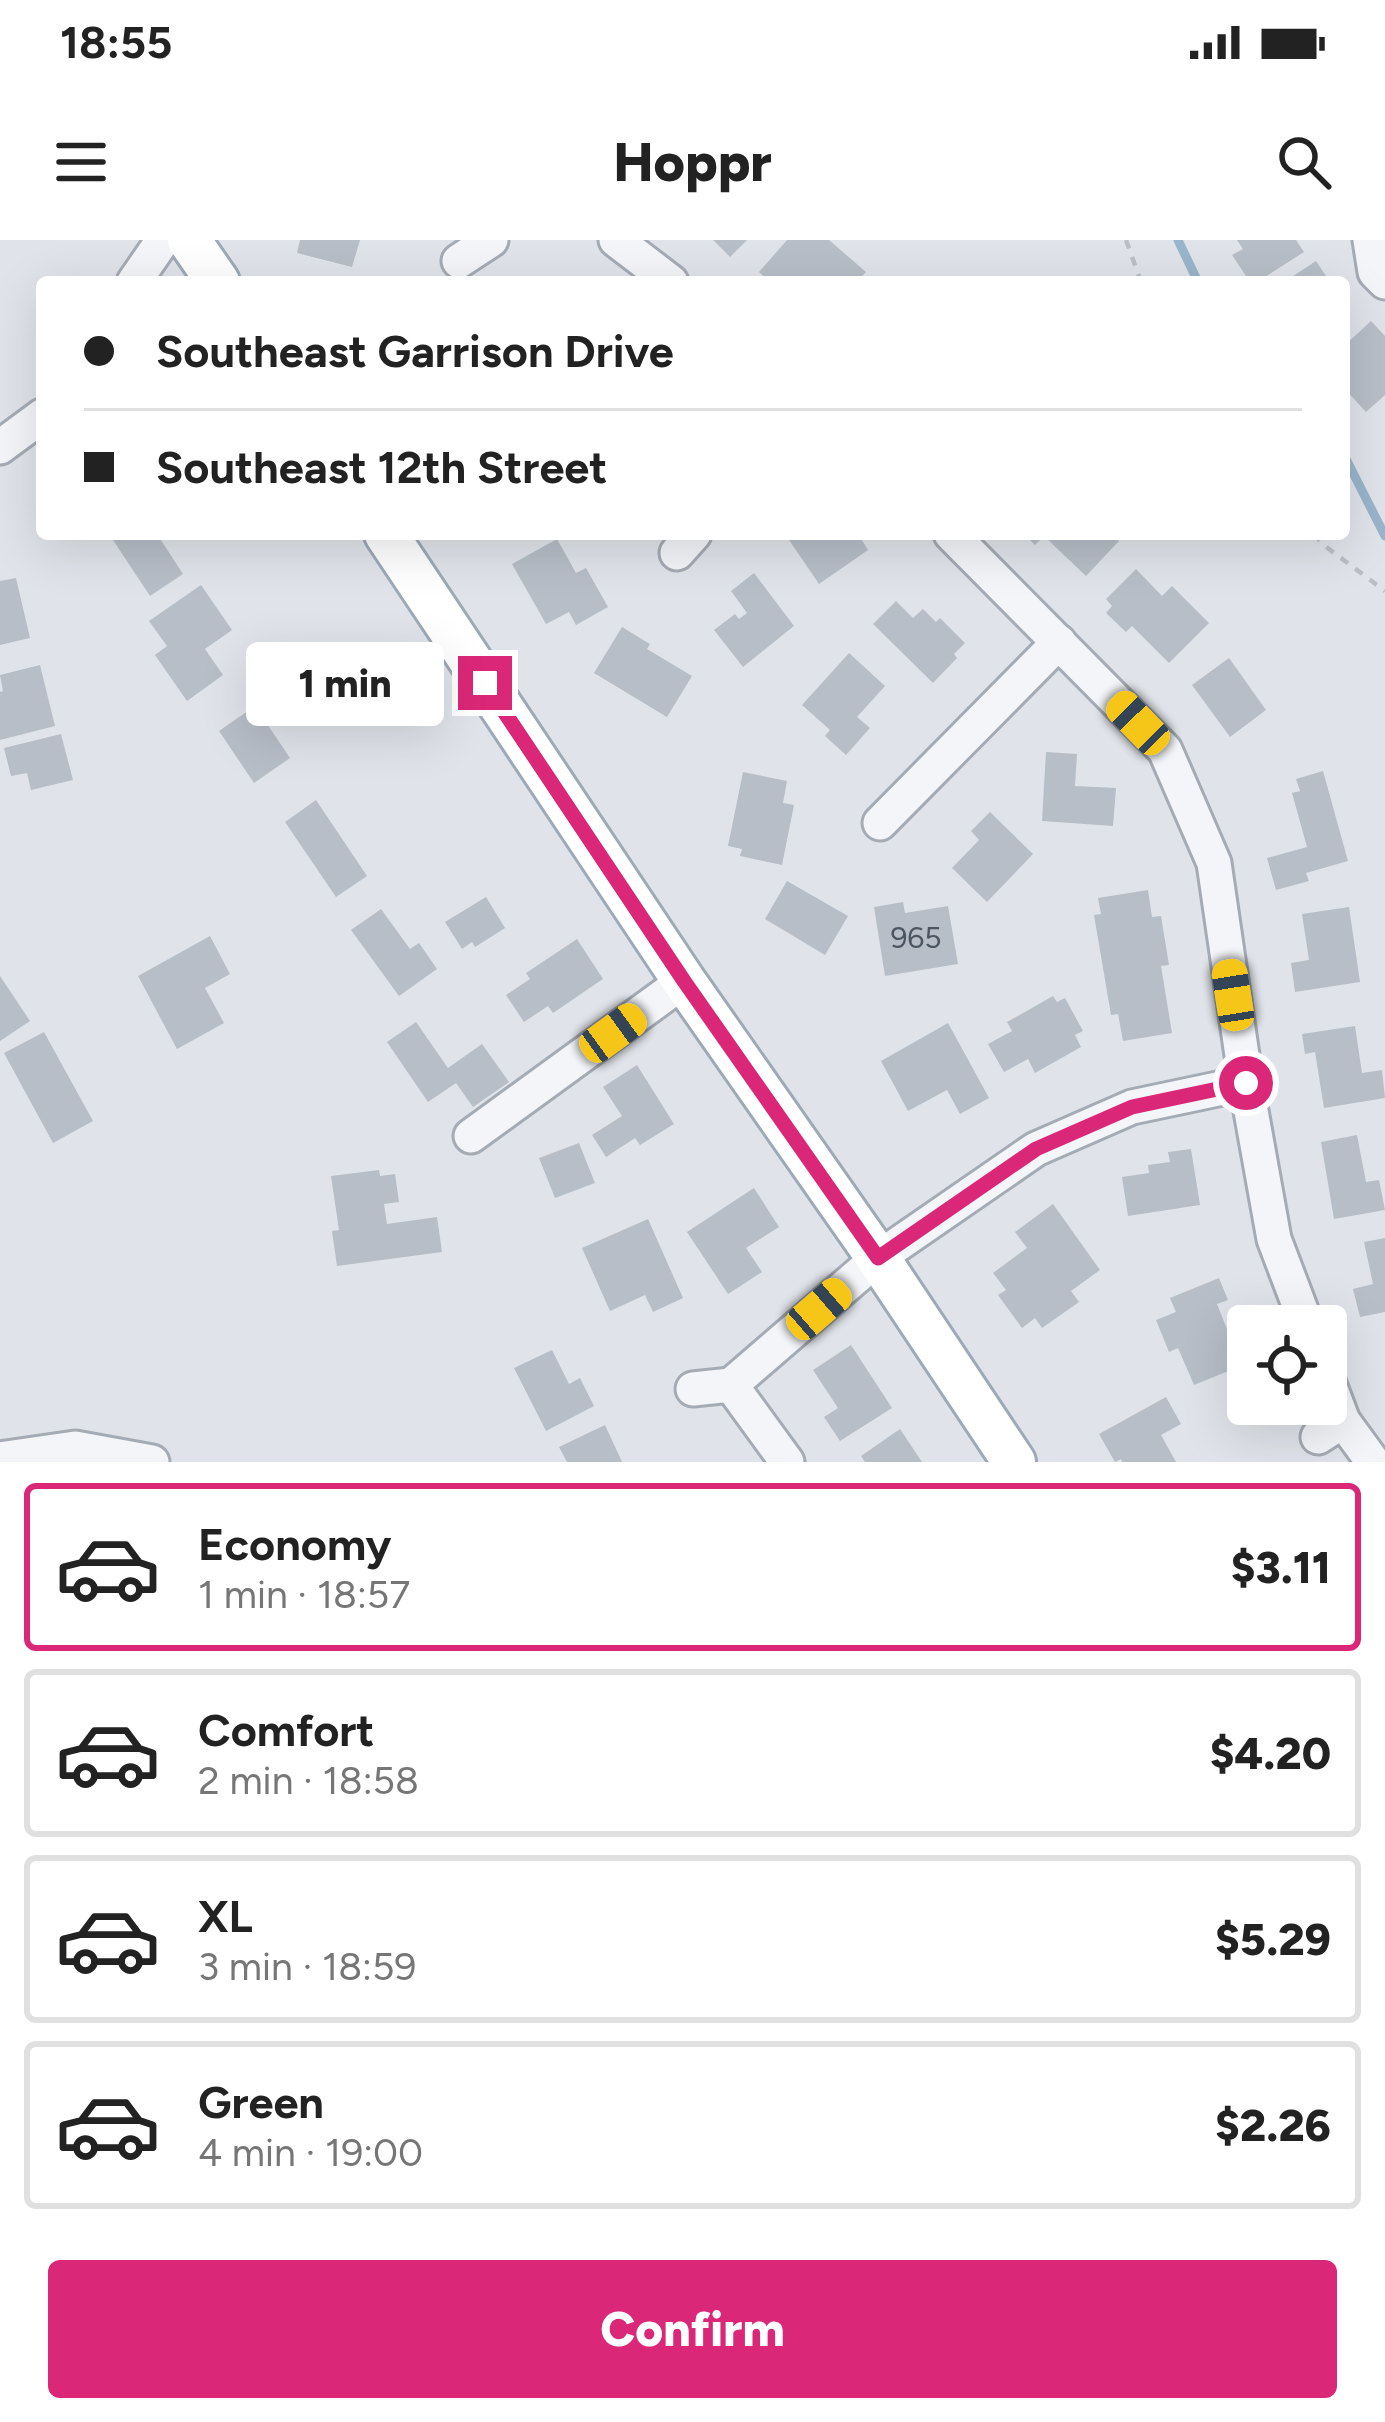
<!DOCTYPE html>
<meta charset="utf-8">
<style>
:root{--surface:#fff;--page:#f6f6f6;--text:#222;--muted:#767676;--line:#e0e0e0;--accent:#db2777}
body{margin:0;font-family:Figtree,sans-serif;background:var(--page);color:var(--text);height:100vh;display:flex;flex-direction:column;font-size:45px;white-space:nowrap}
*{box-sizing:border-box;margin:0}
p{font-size:39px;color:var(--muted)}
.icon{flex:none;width:66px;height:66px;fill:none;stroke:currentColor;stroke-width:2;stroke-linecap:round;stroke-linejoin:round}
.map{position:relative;height:1222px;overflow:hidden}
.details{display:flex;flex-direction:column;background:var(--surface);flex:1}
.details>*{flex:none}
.banner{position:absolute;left:36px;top:36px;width:1314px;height:264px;border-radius:12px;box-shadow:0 12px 48px #0002;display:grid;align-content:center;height:264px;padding:0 48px;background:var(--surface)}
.fabs{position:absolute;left:1227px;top:1065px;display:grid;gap:24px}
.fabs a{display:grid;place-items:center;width:120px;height:120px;border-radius:12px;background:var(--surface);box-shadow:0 12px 48px #0002;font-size:60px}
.end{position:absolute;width:54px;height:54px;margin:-27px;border:15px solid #db2777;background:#fff;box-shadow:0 0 0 6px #fff}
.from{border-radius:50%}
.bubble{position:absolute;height:84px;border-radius:12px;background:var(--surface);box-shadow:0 12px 48px #0002;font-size:39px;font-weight:800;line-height:84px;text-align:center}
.car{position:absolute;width:36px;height:72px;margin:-36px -18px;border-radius:15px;box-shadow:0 0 9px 3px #0007;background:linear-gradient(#f5c518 24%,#345 0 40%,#f5c518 0 76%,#345 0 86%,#f5c518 0)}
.banner b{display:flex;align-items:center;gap:42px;height:114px;font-size:45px}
.banner b+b{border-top:3px solid var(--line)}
.banner i{width:30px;height:30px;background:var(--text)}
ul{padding:21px 0 0;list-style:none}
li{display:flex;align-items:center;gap:36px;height:168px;margin:0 24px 18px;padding:0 24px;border:6px solid var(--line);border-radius:12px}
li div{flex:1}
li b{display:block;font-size:45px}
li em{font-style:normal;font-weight:800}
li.selected{border-color:var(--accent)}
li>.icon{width:108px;height:108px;stroke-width:1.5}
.cta{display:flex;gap:24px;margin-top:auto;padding:24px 48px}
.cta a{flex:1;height:138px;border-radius:12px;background:var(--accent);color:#fff;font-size:48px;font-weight:800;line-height:138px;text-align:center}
.status{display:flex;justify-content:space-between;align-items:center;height:84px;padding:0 60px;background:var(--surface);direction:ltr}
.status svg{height:33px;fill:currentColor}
header{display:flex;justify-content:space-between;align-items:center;height:156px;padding:0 48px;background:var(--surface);font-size:54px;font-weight:800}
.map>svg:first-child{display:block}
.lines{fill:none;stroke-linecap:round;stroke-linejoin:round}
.stream{stroke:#99b5cb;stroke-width:9}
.building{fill:#b7bec7}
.minor-casing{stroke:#a5abb4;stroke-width:39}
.major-casing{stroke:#9ea9b6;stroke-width:48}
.path{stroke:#babfc5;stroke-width:4.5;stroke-dasharray:9 9;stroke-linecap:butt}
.minor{stroke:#f3f5f8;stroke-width:33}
.major{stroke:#fff;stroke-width:42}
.route{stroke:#db2777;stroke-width:15}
.labels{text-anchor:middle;stroke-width:9;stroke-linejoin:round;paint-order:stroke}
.number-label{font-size:30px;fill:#4c5663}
</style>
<div class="status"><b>18:55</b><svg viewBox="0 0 49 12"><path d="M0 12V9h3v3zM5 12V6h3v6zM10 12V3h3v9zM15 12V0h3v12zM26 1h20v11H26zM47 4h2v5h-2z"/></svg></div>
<header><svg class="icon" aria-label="menu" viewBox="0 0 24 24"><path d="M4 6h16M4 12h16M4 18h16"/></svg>Hoppr<svg class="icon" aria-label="search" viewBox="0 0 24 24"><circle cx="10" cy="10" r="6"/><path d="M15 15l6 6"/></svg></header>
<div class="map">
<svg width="1385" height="1222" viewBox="0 0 1385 1222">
<rect width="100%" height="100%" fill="#e0e4ea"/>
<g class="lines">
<g class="stream">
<polyline points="1178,0 1198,42"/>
<polyline points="1344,215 1385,296"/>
</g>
</g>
<g class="building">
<polygon points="300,0 360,0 352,27 297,13"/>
<polygon points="713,0 747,0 730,17"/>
<polygon points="787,0 829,0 866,32 857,42 770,42 759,32"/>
<polygon points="1237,0 1296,0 1304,12 1257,42 1250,42 1232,15 1243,9"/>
<polygon points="1316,21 1330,42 1284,42"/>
<polygon points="1371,81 1385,96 1385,155 1366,172 1344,148 1344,106"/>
<polygon points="109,294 157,294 183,334 150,356"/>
<polygon points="785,294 817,294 818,297 823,294 858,294 868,310 819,344"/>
<polygon points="1024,294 1111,294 1119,301 1086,336 1044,296 1035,305"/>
<polygon points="557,299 576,333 586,328 608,367 576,385 569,372 546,384 512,324"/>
<polygon points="1136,329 1162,356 1172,346 1209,383 1169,423 1132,386 1126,392 1106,373 1112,366 1106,359"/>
<polygon points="754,333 794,386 743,427 714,390 735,374 739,379 747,373 731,351"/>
<polygon points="16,338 30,398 0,405 0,341"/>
<polygon points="201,345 232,390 205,409 223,435 187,461 155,415 167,406 149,381"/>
<polygon points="896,361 913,378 923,369 936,382 940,378 965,403 954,414 957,418 933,443 873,384"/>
<polygon points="622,387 650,404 647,409 692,436 667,477 594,433"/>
<polygon points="849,413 885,446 857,477 870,488 846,515 825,496 830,490 802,465"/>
<polygon points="1229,418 1266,470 1230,497 1192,445"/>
<polygon points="40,425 55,486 0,500 0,452 3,451 0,435"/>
<polygon points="255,466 290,518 254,543 219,491"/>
<polygon points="61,494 73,540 31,550 27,533 11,536 4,508"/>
<polygon points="1046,512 1077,514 1075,546 1116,548 1113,586 1042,581"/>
<polygon points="1323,531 1348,621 1306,633 1309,641 1276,650 1267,618 1307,607 1292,553 1300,551 1296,539"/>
<polygon points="743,532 787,541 783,563 794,565 782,625 740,616 742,609 728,606"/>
<polygon points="316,560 367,636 336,657 285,582"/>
<polygon points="990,572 1033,614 987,662 952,628 979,600 971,591"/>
<polygon points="787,641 848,676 825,715 765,679"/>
<polygon points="1148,650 1152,677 1161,676 1169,725 1161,726 1172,793 1123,801 1118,774 1111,775 1094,675 1101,674 1098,658"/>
<polygon points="486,657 505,688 475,707 472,702 462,709 445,682"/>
<polygon points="903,662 905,673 948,666 958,724 885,736 874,667"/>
<polygon points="1349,667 1360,742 1295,752 1291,723 1309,720 1302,674"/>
<polygon points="381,669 410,709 419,703 437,729 399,756 351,690"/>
<polygon points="210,696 230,734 205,748 224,783 177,809 138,736"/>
<polygon points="577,699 603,739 553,773 548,766 524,782 506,755 530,739 526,733"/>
<polygon points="0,736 30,781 0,801"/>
<polygon points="1053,756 1057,762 1065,758 1083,791 1075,795 1081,807 1035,833 1028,819 1004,832 988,804 1012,791 1007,782"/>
<polygon points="416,782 448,828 482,804 509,842 473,867 456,843 428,862 387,802"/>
<polygon points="948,783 989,858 960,874 947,850 908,871 881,821"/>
<polygon points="1355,786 1362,833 1382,830 1385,858 1324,868 1315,812 1305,814 1302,794"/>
<polygon points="44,792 93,881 53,903 4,813"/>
<polygon points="637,825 674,884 640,905 635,898 606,917 592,895 622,876 603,847"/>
<polygon points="1357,895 1366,942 1379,940 1385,970 1334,979 1321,902"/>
<polygon points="579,903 595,943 555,958 539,918"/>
<polygon points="1191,909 1200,965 1128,976 1122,937 1149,933 1148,925 1170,922 1168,912"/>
<polygon points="379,930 380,936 395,934 399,962 384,964 387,984 437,977 442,1012 337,1026 332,991 339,990 331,936"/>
<polygon points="754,948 779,987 746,1008 762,1032 728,1054 687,992"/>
<polygon points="1053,964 1100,1030 1071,1051 1079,1062 1042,1088 1035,1078 1022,1088 998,1055 1006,1050 993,1033 1027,1008 1015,992"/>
<polygon points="648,979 683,1058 653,1072 645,1055 610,1071 582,1008"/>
<polygon points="1385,998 1385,1072 1360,1077 1353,1049 1373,1044 1364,1002"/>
<polygon points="1219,1038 1228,1060 1217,1064 1227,1089 1238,1085 1248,1108 1248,1123 1194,1145 1178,1108 1169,1112 1156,1080 1176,1072 1170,1058"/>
<polygon points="851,1105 892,1168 840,1201 824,1177 838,1168 813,1130"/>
<polygon points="552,1110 569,1144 580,1138 594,1166 546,1191 514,1128"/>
<polygon points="1166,1157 1181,1184 1161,1195 1176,1222 1122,1222 1121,1219 1115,1222 1099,1194"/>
<polygon points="605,1185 622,1222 567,1222 559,1207"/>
<polygon points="900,1189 922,1222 865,1222 861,1216"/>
</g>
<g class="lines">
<g class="minor-casing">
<g id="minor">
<polyline points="616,0 671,42"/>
<polyline points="1370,0 1375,32 1385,42"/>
<polyline points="459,21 491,0"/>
<polyline points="134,42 163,0"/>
<polyline points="0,207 42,176"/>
<polyline points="951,294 1165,510 1214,623 1246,843 1274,999 1307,1086"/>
<polyline points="677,313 694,294"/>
<polyline points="880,583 1059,402"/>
<polyline points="471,896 684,741"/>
<polyline points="1326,1136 1343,1181 1373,1222"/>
<polyline points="693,1149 731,1145"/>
<polyline points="1318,1197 1343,1181"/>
<polyline points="0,1219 75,1208 152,1222"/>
<polyline points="787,1222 731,1145 878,1018 1036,909 1132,867 1246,843"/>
</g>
</g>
<g class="major-casing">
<g id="major">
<polyline points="189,0 218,42"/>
<polyline points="386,294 684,741 878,1018 1014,1222"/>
</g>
</g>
<g class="path">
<polyline points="1126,0 1141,42"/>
<polyline points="1314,294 1325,306 1385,351"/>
</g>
<use href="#minor" class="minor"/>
<use href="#major" class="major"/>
</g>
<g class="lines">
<polyline class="route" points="485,443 684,741 878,1018 1036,909 1132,867 1246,843"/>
</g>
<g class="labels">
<g class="number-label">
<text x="916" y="708">965</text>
</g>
</g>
</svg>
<div class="fabs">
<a><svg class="icon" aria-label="locate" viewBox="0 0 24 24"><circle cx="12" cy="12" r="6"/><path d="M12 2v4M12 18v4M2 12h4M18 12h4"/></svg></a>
</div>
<i class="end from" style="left:1246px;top:843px"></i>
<i class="end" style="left:485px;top:443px"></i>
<div class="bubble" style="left:246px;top:402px;width:198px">1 min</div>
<i class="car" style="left:1138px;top:483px;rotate:316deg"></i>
<i class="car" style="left:1233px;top:755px;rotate:351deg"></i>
<i class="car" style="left:613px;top:793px;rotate:54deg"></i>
<i class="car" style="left:819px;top:1069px;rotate:49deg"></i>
<div class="banner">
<b><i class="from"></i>Southeast Garrison Drive</b>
<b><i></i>Southeast 12th Street</b>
</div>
</div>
<section class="details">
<ul>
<li class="selected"><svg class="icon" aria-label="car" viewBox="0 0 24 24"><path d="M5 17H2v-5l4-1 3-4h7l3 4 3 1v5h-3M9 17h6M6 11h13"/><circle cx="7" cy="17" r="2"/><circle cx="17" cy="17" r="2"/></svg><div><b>Economy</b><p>1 min · 18:57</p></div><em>$3.11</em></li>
<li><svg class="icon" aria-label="car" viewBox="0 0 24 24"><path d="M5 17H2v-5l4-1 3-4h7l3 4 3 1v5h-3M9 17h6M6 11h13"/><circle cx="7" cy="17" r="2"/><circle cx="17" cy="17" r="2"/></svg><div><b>Comfort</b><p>2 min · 18:58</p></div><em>$4.20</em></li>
<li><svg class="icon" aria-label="car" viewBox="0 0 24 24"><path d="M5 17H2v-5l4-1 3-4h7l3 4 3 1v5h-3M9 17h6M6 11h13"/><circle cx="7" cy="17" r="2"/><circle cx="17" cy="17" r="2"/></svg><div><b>XL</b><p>3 min · 18:59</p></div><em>$5.29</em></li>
<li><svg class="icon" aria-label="car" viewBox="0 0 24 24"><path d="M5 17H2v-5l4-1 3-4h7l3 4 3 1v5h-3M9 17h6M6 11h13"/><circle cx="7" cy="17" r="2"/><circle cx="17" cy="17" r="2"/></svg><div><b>Green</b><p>4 min · 19:00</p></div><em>$2.26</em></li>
</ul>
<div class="cta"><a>Confirm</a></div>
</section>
